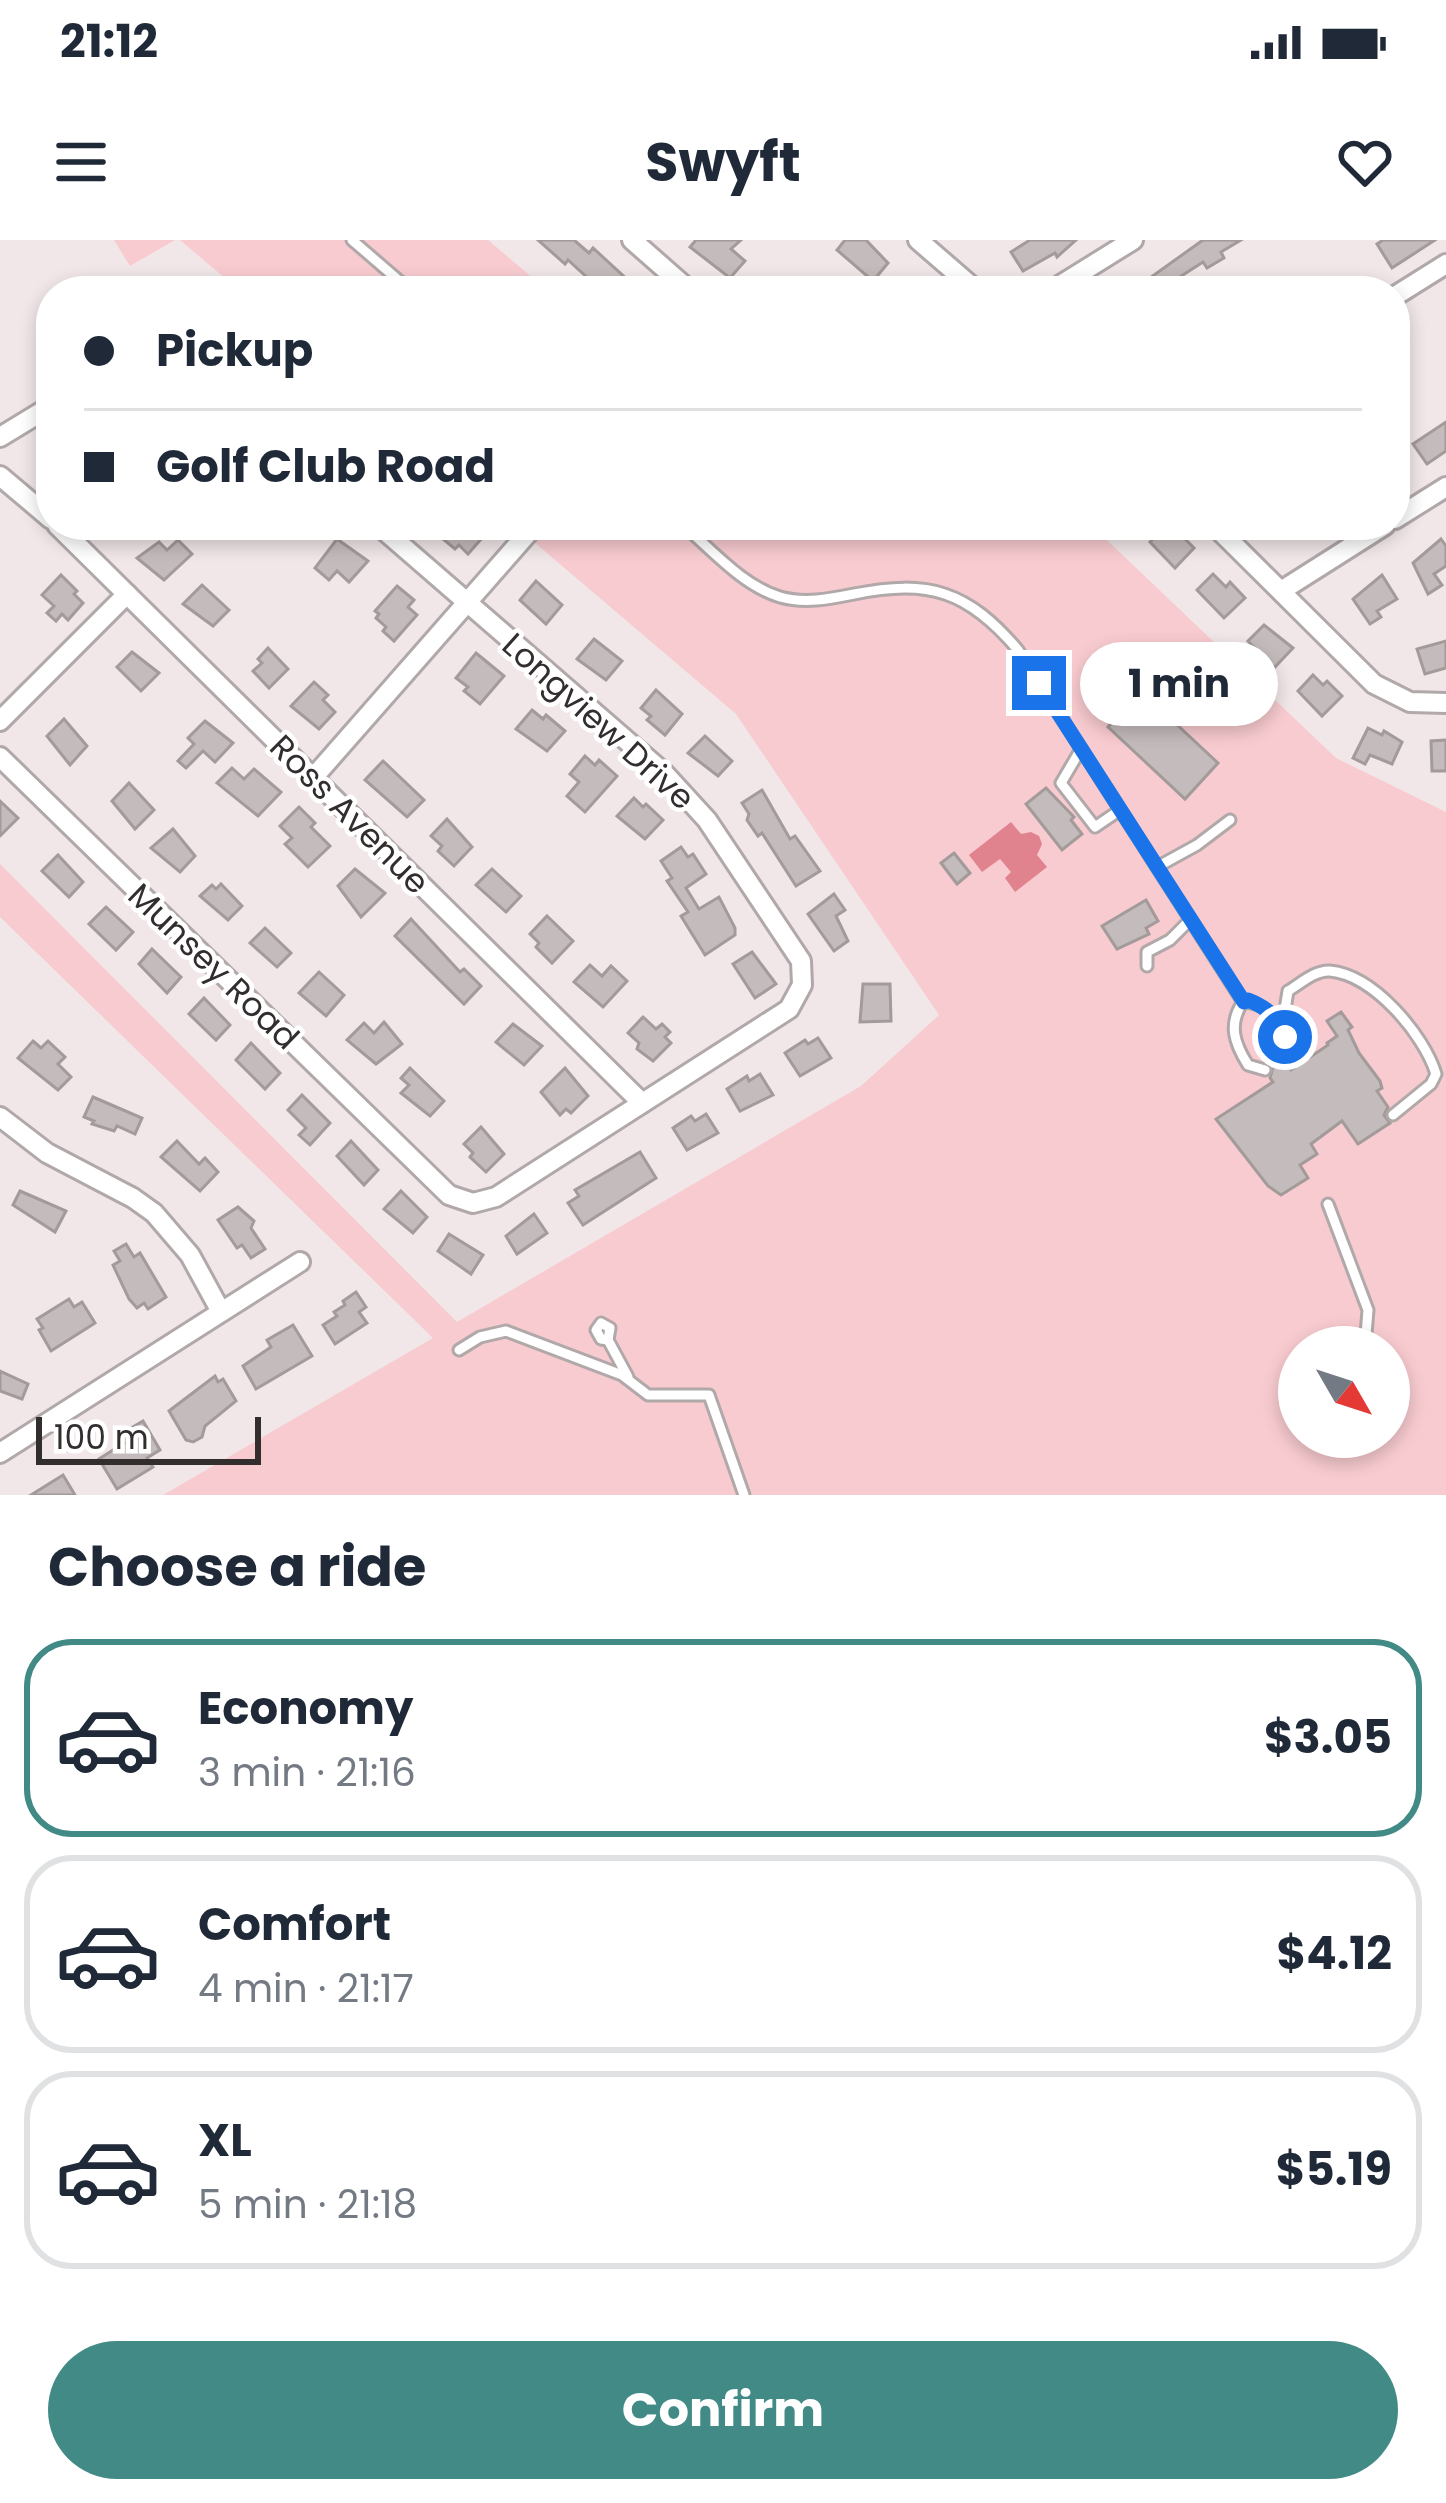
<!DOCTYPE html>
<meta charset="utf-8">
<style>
:root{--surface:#fff;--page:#f2f2f3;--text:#1f2937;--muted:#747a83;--line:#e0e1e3;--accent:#428a86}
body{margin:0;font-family:Poppins,sans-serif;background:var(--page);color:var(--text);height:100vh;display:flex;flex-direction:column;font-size:45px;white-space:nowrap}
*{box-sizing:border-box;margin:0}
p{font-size:39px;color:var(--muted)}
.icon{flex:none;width:66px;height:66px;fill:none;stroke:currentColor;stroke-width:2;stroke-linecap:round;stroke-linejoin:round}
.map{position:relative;height:1255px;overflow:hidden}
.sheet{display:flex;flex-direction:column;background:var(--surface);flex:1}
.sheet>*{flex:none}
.banner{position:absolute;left:36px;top:36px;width:1374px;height:264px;border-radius:48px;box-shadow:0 6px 18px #0003;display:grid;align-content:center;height:264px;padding:0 48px;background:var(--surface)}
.needle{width:78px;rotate:129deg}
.fabs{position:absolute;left:1278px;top:1086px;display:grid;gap:24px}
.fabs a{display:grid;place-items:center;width:132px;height:132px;border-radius:50%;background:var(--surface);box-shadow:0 6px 18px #0003;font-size:60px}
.scale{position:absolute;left:36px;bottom:30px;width:225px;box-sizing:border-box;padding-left:12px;border:6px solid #322e2e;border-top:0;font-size:33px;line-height:42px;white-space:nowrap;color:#322e2e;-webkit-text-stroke:9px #fff;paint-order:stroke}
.end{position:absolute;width:54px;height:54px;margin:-27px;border:15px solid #1a73e8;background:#fff;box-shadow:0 0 0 6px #fff}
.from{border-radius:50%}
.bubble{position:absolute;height:84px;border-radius:42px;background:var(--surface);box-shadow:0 6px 18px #0003;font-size:39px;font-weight:700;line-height:84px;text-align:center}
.banner b{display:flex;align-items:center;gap:42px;height:114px;font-size:45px}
.banner b+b{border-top:3px solid var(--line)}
.banner i{width:30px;height:30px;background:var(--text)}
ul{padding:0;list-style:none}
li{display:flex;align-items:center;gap:36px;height:198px;margin:0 24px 18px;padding:0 24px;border:6px solid var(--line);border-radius:48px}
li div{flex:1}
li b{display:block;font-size:45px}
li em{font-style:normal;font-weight:700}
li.current{border-color:var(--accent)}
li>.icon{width:108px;height:108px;stroke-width:1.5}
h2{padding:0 48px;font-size:54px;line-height:144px}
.primary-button{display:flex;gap:24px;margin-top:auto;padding:24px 48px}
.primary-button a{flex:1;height:138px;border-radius:72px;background:var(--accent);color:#fff;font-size:48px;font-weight:700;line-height:138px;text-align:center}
.status{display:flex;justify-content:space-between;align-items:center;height:84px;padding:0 60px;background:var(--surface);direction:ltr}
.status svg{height:33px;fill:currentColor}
header{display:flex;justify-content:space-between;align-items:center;height:156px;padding:0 48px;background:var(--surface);font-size:54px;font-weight:700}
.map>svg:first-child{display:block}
.green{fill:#f8cbd0;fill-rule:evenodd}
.water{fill:#e1828f}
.building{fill:#c4bbbc;stroke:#a39a9a;stroke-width:3}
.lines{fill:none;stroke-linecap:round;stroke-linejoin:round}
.service-casing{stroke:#b1a8a9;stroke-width:15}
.minor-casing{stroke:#b1a8a9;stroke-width:24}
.service{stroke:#fff;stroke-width:9}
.minor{stroke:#fff;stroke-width:18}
.route{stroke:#1a73e8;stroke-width:15}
.labels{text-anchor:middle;stroke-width:9;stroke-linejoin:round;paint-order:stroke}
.street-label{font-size:33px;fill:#322e2e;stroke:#fff}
</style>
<div class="status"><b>21:12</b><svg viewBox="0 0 49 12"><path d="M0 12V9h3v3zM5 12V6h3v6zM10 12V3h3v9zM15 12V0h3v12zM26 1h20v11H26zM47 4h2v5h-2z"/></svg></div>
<header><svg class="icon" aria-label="menu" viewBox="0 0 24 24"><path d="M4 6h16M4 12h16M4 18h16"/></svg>Swyft<svg class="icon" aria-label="heart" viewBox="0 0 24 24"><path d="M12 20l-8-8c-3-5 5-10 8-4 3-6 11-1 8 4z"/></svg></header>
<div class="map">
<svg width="1446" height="1255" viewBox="0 0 1446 1255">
<rect width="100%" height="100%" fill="#f1e7e8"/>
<g class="green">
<polygon points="114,0 175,0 130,26"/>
<polygon points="180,0 488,0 548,51 240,51"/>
<path d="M514 285H1091L1336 518 1446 572V1255H163L433 1098 0 677V624L457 1082 861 846 939 775 736 474ZM1299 1107H1389V1197H1299Z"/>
</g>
<polygon class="water" points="1011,582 1021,594 1031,592 1039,596 1042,604 1037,615 1047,627 1015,652 1005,638 1011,632 1000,619 982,632 969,615"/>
<g class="building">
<polygon points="538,0 574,0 589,13 593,8 629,41 620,51 602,51 568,20 565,24"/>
<polygon points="696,0 741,0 731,9 745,21 730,38 690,7"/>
<polygon points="845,0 866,0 888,23 873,41 837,10"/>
<polygon points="1030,0 1076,0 1057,17 1055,13 1023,31 1011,12"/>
<polygon points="1203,0 1241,0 1221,12 1224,18 1207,28 1203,22 1172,42 1178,51 1138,51 1150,44 1147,40"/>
<polygon points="1383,0 1435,0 1392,28 1377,4"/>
<polygon points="1446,182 1446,211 1427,224 1413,204"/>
<polygon points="445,285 468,285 482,298 468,314 459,305 455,309 437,294"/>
<polygon points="1276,285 1314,285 1315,288 1280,298"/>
<polygon points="1165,286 1175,296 1179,293 1194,308 1175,328 1150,302"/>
<polygon points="337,299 368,321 349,342 337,331 329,340 315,328"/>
<polygon points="1441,299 1446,306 1446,326 1434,334 1442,345 1428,354 1413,323"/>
<polygon points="178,300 192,314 164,340 137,318 159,302 167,310"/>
<polygon points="1213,334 1226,347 1230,342 1245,358 1224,378 1197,350"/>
<polygon points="61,335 77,351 74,354 83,363 68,380 62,374 56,381 47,373 54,366 42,355"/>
<polygon points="1382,335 1397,359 1377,371 1381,377 1370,384 1353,359"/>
<polygon points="536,341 562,365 546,384 520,360"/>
<polygon points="202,345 229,370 213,386 183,364"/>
<polygon points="397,346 414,360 408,367 417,375 394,401 383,391 386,387 376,378 379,374 375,371"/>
<polygon points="1264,385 1293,408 1274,428 1248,401"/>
<polygon points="594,399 622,421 606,440 577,419"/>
<polygon points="1446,401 1446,428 1425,434 1417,409"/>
<polygon points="268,408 288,429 269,448 253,431 262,423 258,419"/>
<polygon points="132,412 159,433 141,451 117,427"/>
<polygon points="476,413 504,436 480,464 464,451 468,447 456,438"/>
<polygon points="1313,435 1323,445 1327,441 1342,456 1322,476 1298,451"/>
<polygon points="314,442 328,455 323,460 335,472 319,489 291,466"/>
<polygon points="656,450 682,474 665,495 647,480 651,476 641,468"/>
<polygon points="1142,452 1218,523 1185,559 1108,487"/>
<polygon points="532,470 543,479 546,475 565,491 547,511 516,489"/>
<polygon points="64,479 87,506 70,525 47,496"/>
<polygon points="205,481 233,503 215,522 203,511 186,528 178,521 194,504 188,498"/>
<polygon points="1368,488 1382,495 1384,491 1402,502 1392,524 1370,515 1365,524 1353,518"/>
<polygon points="705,496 732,521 718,536 688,513"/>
<polygon points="1446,500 1446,531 1432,531 1431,501"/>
<polygon points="585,516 595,525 599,520 617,536 585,572 567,556 579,542 570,534"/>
<polygon points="383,521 424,560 407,577 365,540"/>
<polygon points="232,528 244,539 254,529 281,552 258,576 217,543"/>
<polygon points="129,543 154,570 135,589 112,561"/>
<polygon points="1046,548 1074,577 1071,580 1082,594 1062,610 1026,564"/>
<polygon points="762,550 790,599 795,596 820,631 796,646 762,593 758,596 747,580 749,574 742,563"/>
<polygon points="634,558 643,567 646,564 663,580 645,599 617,576"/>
<polygon points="0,561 18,578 0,596"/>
<polygon points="299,567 315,583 311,587 330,606 308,627 285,604 292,598 280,586"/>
<polygon points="447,579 472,607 454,626 438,611 442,606 431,596"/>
<polygon points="173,589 195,616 180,632 151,608"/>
<polygon points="681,607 688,617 693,614 706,634 686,648 699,669 719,657 735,688 735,695 705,715 681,676 688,672 667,641 672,638 661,621"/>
<polygon points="954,613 970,633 957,644 941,623"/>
<polygon points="58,615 83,642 69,657 42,631"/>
<polygon points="355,629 385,653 361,677 338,646"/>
<polygon points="492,629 521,656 506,672 476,645"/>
<polygon points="221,644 242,666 228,680 200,656 212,645 216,649"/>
<polygon points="834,654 845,670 836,676 848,701 834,711 808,674"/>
<polygon points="1146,660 1158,681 1146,688 1149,694 1117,709 1102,686"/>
<polygon points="106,667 133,692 116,710 89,684"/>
<polygon points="547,676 573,701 552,723 536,707 539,703 530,694"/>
<polygon points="411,679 460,732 464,729 481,746 464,764 395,696"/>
<polygon points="265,688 291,713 277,727 250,703"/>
<polygon points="152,709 181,737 167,753 139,724"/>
<polygon points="752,712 776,744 755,758 733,724"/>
<polygon points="590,725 602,736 611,726 627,741 603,767 574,742"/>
<polygon points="319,732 344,755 326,776 299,753"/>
<polygon points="863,744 890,744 891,781 860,782"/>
<polygon points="204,758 230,785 216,800 189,774"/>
<polygon points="1341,772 1352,787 1348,790 1359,813 1380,841 1382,848 1377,851 1388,867 1384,875 1390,883 1358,904 1342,881 1311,904 1317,914 1300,925 1308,938 1281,955 1268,946 1216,879 1273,842 1270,838 1273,827 1264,820 1273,814 1275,823 1287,824 1291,830 1328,805 1327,803 1337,796 1327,781"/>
<polygon points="643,777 656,789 662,784 670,792 665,797 671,803 653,821 637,809 639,803 628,793"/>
<polygon points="384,782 402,804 376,824 347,800 364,783 374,793"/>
<polygon points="513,784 542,806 524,825 496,802"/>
<polygon points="818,798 831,818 800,836 785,813 805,800 808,804"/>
<polygon points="33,801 41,808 48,801 65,817 58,824 71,837 58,850 18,818"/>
<polygon points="251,803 280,833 265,849 236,820"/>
<polygon points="410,828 444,861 430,876 401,853 409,845 401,838"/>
<polygon points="565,828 588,856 571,873 566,869 560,875 541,852"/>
<polygon points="760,834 773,855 740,871 727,849 747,836 749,841"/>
<polygon points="302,855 330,883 310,905 299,895 306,888 288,870"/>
<polygon points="93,857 142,878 135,894 117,886 114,891 92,884 94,881 84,877"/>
<polygon points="706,874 718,893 687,910 673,888 691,876 695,881"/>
<polygon points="481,887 504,914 486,932 470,917 473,913 464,904"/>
<polygon points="177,901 199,924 205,918 218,932 200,951 161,917"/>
<polygon points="351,901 378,930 364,945 337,916"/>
<polygon points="640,912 656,938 583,985 568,963 579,956 575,950"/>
<polygon points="20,951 66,971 55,992 13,965"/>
<polygon points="401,951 427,977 413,993 384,969"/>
<polygon points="238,967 254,981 251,988 265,1009 251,1018 242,1005 237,1008 218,980"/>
<polygon points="534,974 547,993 517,1014 506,996"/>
<polygon points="449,994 483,1015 471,1034 438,1011"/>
<polygon points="126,1004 134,1017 140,1013 166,1057 148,1069 144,1063 137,1068 129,1059 113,1025 120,1021 114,1011"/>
<polygon points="356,1052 366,1067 359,1072 367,1083 335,1104 323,1085 337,1076 334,1072 345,1065 343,1061"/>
<polygon points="69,1059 74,1067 82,1062 95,1083 51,1111 39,1090 43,1088 37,1079"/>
<polygon points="293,1085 312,1116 256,1149 243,1126 271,1107 267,1100"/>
<polygon points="0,1131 28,1144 22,1159 0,1151"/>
<polygon points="215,1136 218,1142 223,1139 236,1161 205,1186 202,1197 193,1202 186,1200 169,1171"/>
<polygon points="143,1181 160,1210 147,1218 153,1227 117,1249 99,1219 124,1203 119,1195"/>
<polygon points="63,1235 75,1255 31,1255"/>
</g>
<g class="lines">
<g class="service-casing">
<g id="service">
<polyline points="352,0 411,51"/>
<path d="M683 285C712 310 743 346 780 357 805 364 829 359 854 354 929 339 968 351 1018 410L1243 762"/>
<polyline points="1081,509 1061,543 1095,587 1120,570"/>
<polyline points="1157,627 1197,605 1230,580"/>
<polyline points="1147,726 1147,712 1170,700 1190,680"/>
<path d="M1282 788 1288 751C1300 744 1315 730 1330 731 1374 735 1424 795 1436 834L1431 844 1393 875"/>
<path d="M1265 830 1248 825C1234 803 1228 784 1243 762 1271 763 1291 789 1282 817"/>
<polyline points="1328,964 1368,1070 1365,1107"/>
<polyline points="608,1100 601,1099 596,1090 601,1083 610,1088 608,1100 628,1137"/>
<polyline points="459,1110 480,1097 506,1091 622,1135 648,1155 709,1155 744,1255"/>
</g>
</g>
<g class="minor-casing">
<g id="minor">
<polyline points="632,0 690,51"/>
<polyline points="918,0 977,51"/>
<polyline points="1051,51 1133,0"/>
<polyline points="1395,56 1446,24"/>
<polyline points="0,197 51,166"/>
<polyline points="0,236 51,279"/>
<polyline points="1395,279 1446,247"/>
<polyline points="57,285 642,863"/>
<polyline points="1214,285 1374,444 1410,462 1446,463"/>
<polyline points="1281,351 1385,285"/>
<polyline points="0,481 127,354"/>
<polyline points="0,517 449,955 473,963 496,957 789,769 802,745 801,721 707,580 664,533 378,285"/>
<polyline points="313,538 528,293"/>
<polyline points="0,877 47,913 133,958 154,973 190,1015 220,1070"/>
<polyline points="0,1213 300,1022"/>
</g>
</g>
<use href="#service" class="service"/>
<use href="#minor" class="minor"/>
</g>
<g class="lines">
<path class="route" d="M1039 443 1244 762 1248 760C1266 767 1280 779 1285 797"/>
</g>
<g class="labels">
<g class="street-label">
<text transform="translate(599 481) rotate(42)" y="12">Longview Drive</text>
<text transform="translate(350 574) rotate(45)" y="12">Ross Avenue</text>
<text transform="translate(214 726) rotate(44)" y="12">Munsey Road</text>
</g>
</g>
</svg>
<div class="fabs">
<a><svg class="needle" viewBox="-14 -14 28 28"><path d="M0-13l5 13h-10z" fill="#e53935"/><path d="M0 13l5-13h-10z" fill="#747a83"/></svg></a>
</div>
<div class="scale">100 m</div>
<i class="end from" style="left:1285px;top:797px"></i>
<i class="end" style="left:1039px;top:443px"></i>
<div class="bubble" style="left:1080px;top:402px;width:198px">1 min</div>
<div class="banner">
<b><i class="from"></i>Pickup</b>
<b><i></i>Golf Club Road</b>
</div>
</div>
<section class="sheet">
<h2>Choose a ride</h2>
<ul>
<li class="current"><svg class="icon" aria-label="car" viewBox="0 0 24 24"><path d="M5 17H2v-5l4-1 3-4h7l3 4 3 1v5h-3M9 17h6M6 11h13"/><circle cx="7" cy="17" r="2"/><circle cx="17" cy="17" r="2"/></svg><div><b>Economy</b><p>3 min · 21:16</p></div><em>$3.05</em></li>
<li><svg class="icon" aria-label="car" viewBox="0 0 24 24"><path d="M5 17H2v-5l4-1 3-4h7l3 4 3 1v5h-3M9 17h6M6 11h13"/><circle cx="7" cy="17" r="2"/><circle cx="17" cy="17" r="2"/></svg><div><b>Comfort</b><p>4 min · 21:17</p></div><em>$4.12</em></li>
<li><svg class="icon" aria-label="car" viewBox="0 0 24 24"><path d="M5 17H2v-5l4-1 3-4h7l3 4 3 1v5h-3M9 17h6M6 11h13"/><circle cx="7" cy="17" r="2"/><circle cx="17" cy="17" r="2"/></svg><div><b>XL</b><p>5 min · 21:18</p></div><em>$5.19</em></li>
</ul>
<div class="primary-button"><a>Confirm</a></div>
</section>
